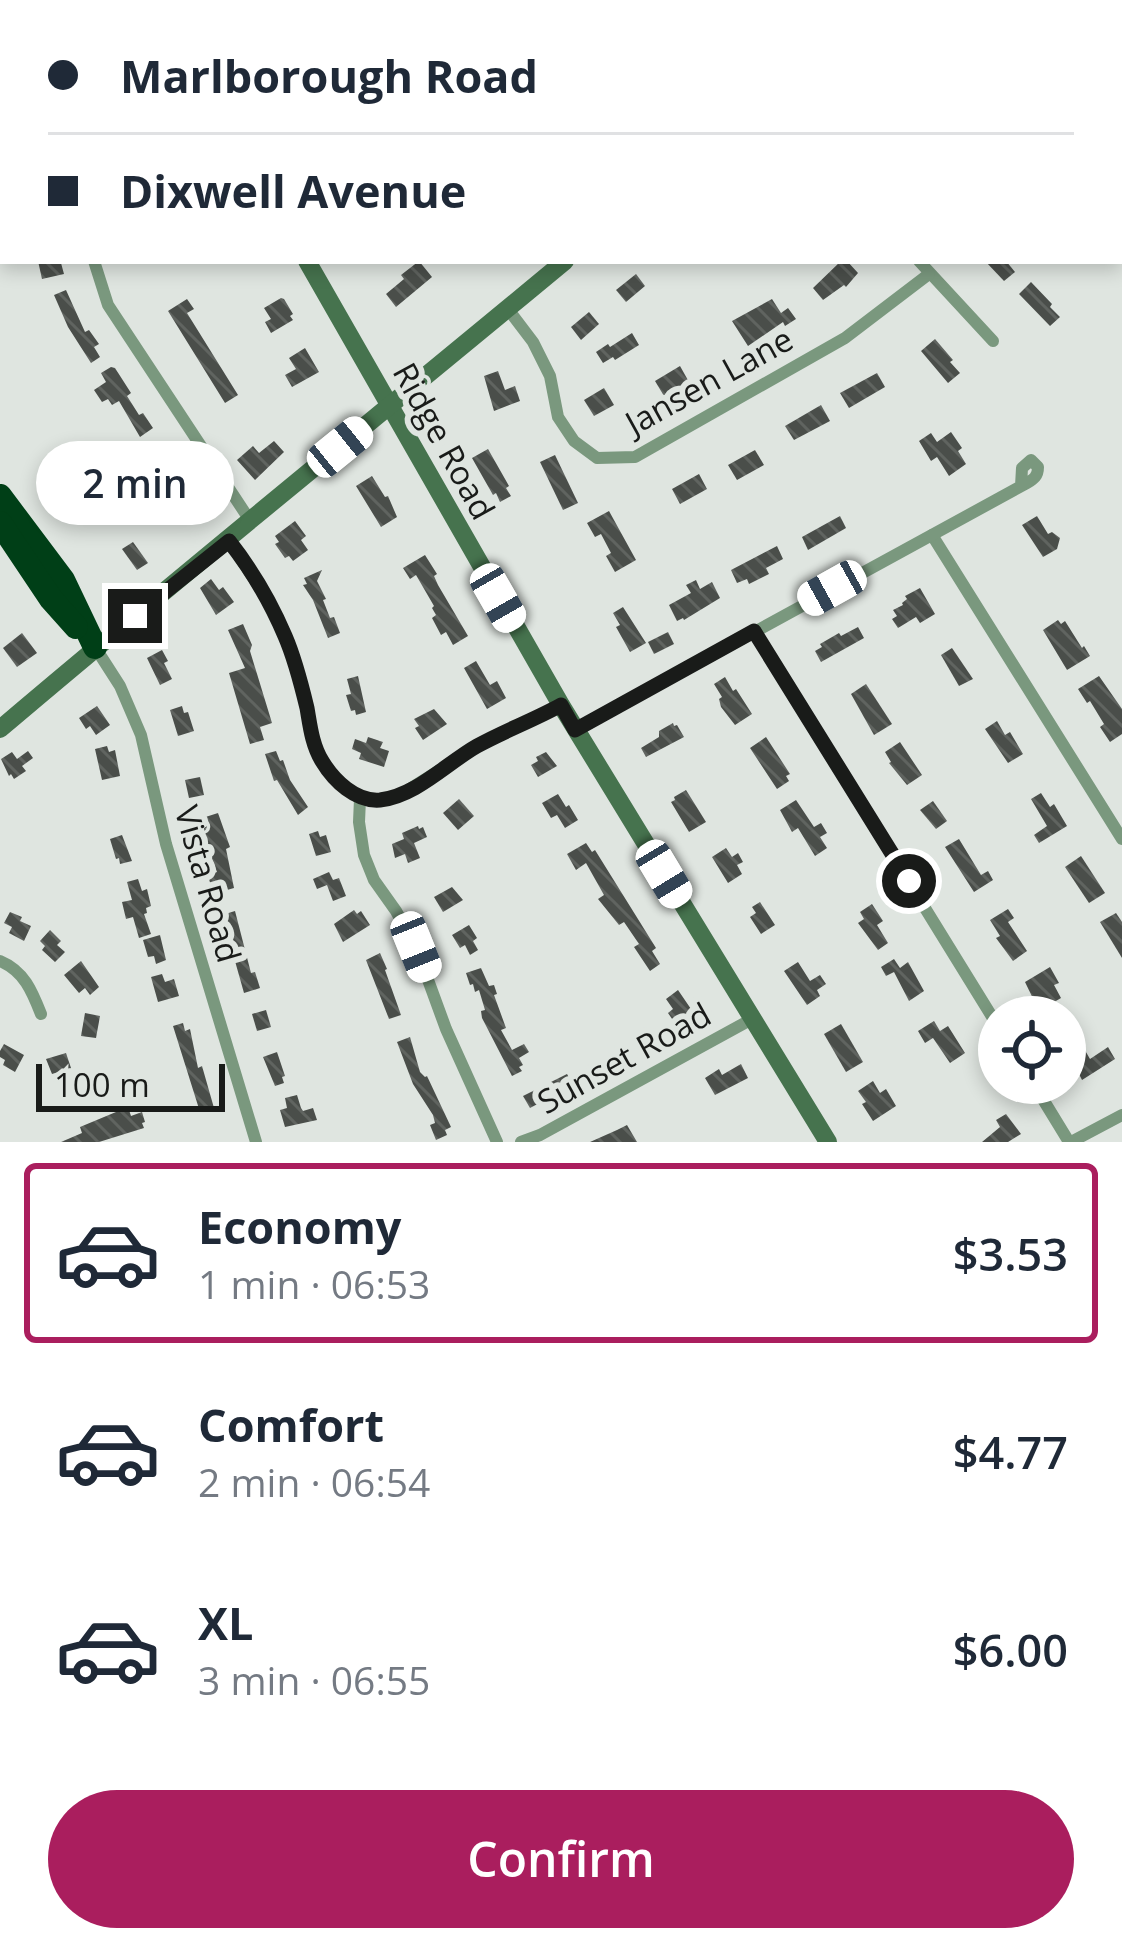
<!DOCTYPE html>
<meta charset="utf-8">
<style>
:root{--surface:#fff;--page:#f2f2f3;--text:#1f2937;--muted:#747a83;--line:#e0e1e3;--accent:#aa1e5e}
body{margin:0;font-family:"Open Sans",sans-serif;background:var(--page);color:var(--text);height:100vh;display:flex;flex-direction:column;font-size:45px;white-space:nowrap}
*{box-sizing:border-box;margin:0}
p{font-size:39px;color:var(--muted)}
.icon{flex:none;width:66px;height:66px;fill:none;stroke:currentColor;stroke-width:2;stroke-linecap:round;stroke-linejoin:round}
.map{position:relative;height:1142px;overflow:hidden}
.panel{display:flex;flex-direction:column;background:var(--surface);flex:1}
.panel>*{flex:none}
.hud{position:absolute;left:0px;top:0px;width:1122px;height:264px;box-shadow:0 6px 18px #0003;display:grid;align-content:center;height:264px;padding:0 48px;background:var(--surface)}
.buttons{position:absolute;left:978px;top:996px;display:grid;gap:24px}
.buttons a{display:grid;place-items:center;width:108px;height:108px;border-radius:50%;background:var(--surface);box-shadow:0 6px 18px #0003;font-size:60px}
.scale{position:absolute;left:36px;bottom:30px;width:189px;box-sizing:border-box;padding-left:12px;border:6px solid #191b19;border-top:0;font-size:33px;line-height:42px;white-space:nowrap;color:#191b19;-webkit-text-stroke:9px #dfe5e0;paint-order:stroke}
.end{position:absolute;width:54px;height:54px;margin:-27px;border:15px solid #191b19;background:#fff;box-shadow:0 0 0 6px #fff}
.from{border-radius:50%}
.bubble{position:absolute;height:84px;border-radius:42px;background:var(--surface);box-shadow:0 6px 18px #0003;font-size:39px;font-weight:600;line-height:84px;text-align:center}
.car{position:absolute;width:36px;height:72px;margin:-36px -18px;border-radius:15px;box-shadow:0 0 9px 3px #0007;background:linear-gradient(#fff 24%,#345 0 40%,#fff 0 76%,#345 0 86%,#fff 0)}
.hud b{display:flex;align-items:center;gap:42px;height:114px;font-size:45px}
.hud b+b{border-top:3px solid var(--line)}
.hud i{width:30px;height:30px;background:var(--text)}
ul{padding:21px 0 0;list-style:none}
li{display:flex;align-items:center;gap:36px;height:180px;margin:0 24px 18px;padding:0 24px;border:6px solid transparent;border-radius:12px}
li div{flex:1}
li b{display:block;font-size:45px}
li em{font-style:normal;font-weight:600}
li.on{border-color:var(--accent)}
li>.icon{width:108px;height:108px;stroke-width:1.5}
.button{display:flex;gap:24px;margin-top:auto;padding:24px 48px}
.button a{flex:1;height:138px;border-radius:72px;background:var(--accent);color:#fff;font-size:48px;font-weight:600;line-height:138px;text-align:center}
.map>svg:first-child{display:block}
.building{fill:url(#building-back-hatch)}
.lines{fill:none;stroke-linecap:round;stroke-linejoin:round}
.street{stroke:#7a987e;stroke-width:12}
.secondary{stroke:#46734e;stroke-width:18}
.highway{stroke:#003f17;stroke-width:24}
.route{stroke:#191b19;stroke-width:15}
.labels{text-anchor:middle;stroke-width:12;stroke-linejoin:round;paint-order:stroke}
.street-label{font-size:33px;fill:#191b19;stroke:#dfe5e0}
</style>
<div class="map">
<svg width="1122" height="1142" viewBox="0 0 1122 1142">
<defs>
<pattern id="building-back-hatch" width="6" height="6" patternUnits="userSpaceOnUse" patternTransform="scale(3)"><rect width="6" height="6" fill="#4a4e4a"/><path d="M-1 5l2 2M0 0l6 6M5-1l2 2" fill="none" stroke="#606460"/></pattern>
</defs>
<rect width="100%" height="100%" fill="#dfe5e0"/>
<g class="building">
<polygon points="38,261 54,261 55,264 61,263 64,274 42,279"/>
<polygon points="419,261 432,277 396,307 386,294 404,279 401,275"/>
<polygon points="841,261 847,261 858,273 846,287 844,285 823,300 813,288"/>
<polygon points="985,261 1006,261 1015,272 1004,281"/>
<polygon points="636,274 645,286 626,302 616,290"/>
<polygon points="1031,282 1052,304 1050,307 1060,317 1050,326 1019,294"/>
<polygon points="66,290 85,332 89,330 99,344 94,347 100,357 91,363 68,327 54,295"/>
<polygon points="281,298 284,299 293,314 290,316 293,320 271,333 265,322 271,319 264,308"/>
<polygon points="187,299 194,309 187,313 238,395 225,403 168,311"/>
<polygon points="772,299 781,313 788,308 796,319 785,326 783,322 748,346 732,321"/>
<polygon points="589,312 599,324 581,340 571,327"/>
<polygon points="632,333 639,345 615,360 613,357 603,363 596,352 608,344 610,347"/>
<polygon points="935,339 953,360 950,362 960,373 948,383 921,351"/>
<polygon points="305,348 319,372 292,387 285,375 296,369 289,358"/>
<polygon points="680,366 689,382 664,396 655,381"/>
<polygon points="111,367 115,368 131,393 127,396 139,415 143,413 153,428 140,437 119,401 112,405 108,399 102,402 94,390 106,382 101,373"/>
<polygon points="498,371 505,390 515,386 520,401 494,411 484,376"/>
<polygon points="877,373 885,387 849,408 840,393"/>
<polygon points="604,388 614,405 594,416 584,400"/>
<polygon points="821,405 830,421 794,440 785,426"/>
<polygon points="951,432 962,448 958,451 966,464 949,476 937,457 931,461 919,441 931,433 937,442"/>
<polygon points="274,441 284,452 255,480 237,460 253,446 259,453"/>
<polygon points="157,442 170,452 162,462 177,473 166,488 146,472 155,460 147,454"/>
<polygon points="488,449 509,486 506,488 511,496 500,502 496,493 493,495 472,458"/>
<polygon points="755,450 764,465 737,480 728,465"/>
<polygon points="555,455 578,503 563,510 540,462"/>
<polygon points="78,462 89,478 68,492 57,476"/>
<polygon points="699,474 707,489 680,504 672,489"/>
<polygon points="372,476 385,497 388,496 397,517 381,527 356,486"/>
<polygon points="202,492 215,508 200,521 187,504"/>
<polygon points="609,511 636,560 615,572 606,556 611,553 601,534 595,537 587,523"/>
<polygon points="840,516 846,528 808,550 802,537"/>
<polygon points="1037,516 1048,534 1052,532 1060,538 1057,549 1043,557 1022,525"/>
<polygon points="295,521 306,536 301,540 308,550 293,561 289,556 285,558 275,544 279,542 275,536"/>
<polygon points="133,542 148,563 137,570 122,549"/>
<polygon points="777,546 783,559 766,568 769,574 749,584 747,579 737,583 731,570"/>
<polygon points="425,555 437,574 434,576 438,585 468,636 453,645 446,632 441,635 432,618 436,615 432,608 434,606 416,575 410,579 403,568"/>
<polygon points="322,570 317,581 326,599 323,600 330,618 334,617 340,633 328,638 313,600 303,585 307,584 304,578"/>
<polygon points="211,579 219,590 223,587 234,602 216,615 200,588"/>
<polygon points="696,580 700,589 712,582 720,598 684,620 683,618 677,621 669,605 691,593 686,585"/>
<polygon points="920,588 935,614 920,623 916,617 898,628 892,619 897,616 893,610 903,605 902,603 907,599 905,596"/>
<polygon points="623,607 646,643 630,652 616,627 620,625 613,613"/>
<polygon points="1058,620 1061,624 1065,621 1082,648 1084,646 1090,656 1067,670 1043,630"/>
<polygon points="243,624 252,645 250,651 272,723 260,727 264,740 250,744 229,673 245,668 228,630"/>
<polygon points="858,627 864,638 821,662 815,651 822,647 820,644 839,633 841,636"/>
<polygon points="668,632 674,644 654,654 648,642"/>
<polygon points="22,633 37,653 17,667 3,648"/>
<polygon points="952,648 973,679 959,686 941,655"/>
<polygon points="162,650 168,661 164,663 172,679 160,685 147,658"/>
<polygon points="476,661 490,685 497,681 506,698 487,709 464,668"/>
<polygon points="358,676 366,712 356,715 355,710 351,711 346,695 351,694 347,679"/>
<polygon points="1099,676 1122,709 1122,734 1110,742 1100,727 1104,724 1090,701 1087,703 1078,689"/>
<polygon points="725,677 733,691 736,689 752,714 735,725 721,707 719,699 722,697 714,684"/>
<polygon points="866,684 892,724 874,735 851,694"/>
<polygon points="97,706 110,725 96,735 90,726 86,729 79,718"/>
<polygon points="182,706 184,713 188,712 194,731 178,736 170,710"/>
<polygon points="434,709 447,724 423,740 415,728 419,726 414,719"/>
<polygon points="997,721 1005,735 1010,732 1023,754 1008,763 985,729"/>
<polygon points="673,723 674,726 677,725 684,737 646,757 641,748 659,737 659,731"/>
<polygon points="368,737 383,742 380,748 389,751 384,767 359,759 361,753 352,749 355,739 366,743"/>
<polygon points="766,737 790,774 786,776 789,781 777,789 750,748"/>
<polygon points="900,742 922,775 907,785 889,763 891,762 885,752"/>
<polygon points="107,746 109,752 115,750 120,776 102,780 95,749"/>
<polygon points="28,751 33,758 22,766 26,771 14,779 11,774 9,776 1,759 12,752 17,759"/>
<polygon points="276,751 280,761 283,760 290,780 308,807 298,815 277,780 274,781 265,754"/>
<polygon points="546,752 557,766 538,777 531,765 538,761 536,757"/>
<polygon points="200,777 204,795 189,798 185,780"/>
<polygon points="686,790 706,822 689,832 671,802 675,800 674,797"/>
<polygon points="1041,793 1050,807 1054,804 1067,826 1039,843 1034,835 1047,826 1031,799"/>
<polygon points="558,794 566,807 569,805 578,820 565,828 557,815 551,818 542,803"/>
<polygon points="459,799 474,816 458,830 443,813"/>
<polygon points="796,800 814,827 821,823 827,833 820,837 827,848 815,856 798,828 792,832 780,810"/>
<polygon points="933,801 947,821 936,829 920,810"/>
<polygon points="218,813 230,847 226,849 234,888 213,894 208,875 217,872 207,845 200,847 193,821"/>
<polygon points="418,826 419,829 423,827 427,837 414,843 420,858 408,863 405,854 395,858 392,844 404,839 402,833"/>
<polygon points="318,831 320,837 326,835 331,852 316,856 309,834"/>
<polygon points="122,835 132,861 120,864 119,858 116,859 110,839"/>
<polygon points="959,839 981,875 988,871 993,880 974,892 945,847"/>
<polygon points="586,843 592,852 595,850 656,948 652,951 660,964 650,971 634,947 639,944 624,922 619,925 598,899 604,895 586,863 576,870 567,854"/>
<polygon points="726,848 732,857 738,853 743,862 737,865 742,874 728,883 712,857"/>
<polygon points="1081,856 1105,893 1089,903 1065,867"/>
<polygon points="329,872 333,880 339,878 346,896 333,901 327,885 317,889 313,879"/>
<polygon points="138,879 142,891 147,889 151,906 146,908 147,913 144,914 151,934 139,938 133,917 126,919 122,902 132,900 127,882"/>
<polygon points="452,887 463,900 443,912 434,897"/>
<polygon points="760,902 775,925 761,934 750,917 756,913 752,907"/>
<polygon points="872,904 883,921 877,925 888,943 878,950 858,923 864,919 860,912"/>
<polygon points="1008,909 1014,918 1008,922 1027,951 1013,961 996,938 1000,936 990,920"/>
<polygon points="354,910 357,914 361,911 370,925 343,942 334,924"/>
<polygon points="235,911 251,973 255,972 260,988 244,993 222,915"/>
<polygon points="10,912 22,917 20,921 31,926 24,941 9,933 12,927 4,923"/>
<polygon points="1116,913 1122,922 1122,958 1100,922"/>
<polygon points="469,925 477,938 473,941 478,950 470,955 465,945 460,948 452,935"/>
<polygon points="50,930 61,941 57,945 65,952 55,962 42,950 45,946 40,941"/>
<polygon points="160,935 166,960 156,964 154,956 148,957 143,940"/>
<polygon points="380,953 387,969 385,970 401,1015 389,1019 366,960"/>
<polygon points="894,959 900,968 908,962 924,991 909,1001 894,972 886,976 881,967"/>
<polygon points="81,961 99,987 90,995 85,988 79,993 64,975"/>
<polygon points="798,962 810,981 820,975 826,984 817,990 820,996 807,1005 784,971"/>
<polygon points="1050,967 1059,983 1054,985 1061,998 1039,1011 1025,982"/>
<polygon points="481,968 489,986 494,985 497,994 494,995 506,1028 501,1030 512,1050 524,1044 529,1052 519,1058 523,1065 519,1067 522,1071 512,1076 482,1018 481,1011 485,1010 479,990 475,992 473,984 470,985 466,973"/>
<polygon points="162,974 165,982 174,979 179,996 158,1002 151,977"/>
<polygon points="678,990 691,1009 686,1013 693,1023 681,1032 668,1013 673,1009 666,999"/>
<polygon points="266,1010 271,1027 257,1031 252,1014"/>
<polygon points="85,1013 100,1016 96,1038 81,1036"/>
<polygon points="934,1021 940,1031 948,1026 965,1053 950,1063 933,1038 925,1043 918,1031"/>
<polygon points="183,1023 185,1031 190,1029 198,1068 202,1066 214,1108 200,1112 173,1026"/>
<polygon points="841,1024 863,1062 846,1072 824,1034"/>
<polygon points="410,1037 420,1072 425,1077 427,1076 451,1127 445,1130 447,1135 436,1140 430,1125 435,1123 433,1115 413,1084 397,1042"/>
<polygon points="1079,1040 1090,1059 1108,1047 1115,1059 1082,1080 1066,1048"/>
<polygon points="4,1044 24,1055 15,1072 3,1065 5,1060 0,1057 0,1051"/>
<polygon points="277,1052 285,1076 282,1077 284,1083 275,1086 263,1057"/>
<polygon points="66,1053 71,1068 52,1074 46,1059"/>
<polygon points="741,1064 748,1078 715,1095 705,1078 719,1069 722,1075"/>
<polygon points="567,1074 573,1085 530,1108 523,1096"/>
<polygon points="873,1081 880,1093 886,1089 896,1106 873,1121 862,1104 866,1102 858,1091"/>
<polygon points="297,1095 301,1108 303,1111 313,1108 317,1120 285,1127 280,1110 287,1108 285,1098"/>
<polygon points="128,1107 131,1116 142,1112 145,1122 142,1123 144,1128 99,1142 61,1142 82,1133 80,1127"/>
<polygon points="1006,1114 1021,1134 1008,1142 982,1142 1000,1127 996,1120"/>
<polygon points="627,1125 637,1142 590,1142 617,1130"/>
</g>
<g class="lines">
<g class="street">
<polyline points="460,0 462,3"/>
<polyline points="609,0 611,3"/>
<polyline points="257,3 262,0"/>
<polyline points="1119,108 1122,107"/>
<polyline points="94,261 108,305 251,522"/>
<polyline points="919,261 993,341"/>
<polyline points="508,309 533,342 550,376 558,417 574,441 597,458 635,457 845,338 929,274"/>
<polyline points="932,535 1122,839"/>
<polyline points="229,541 264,594 285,635 300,677 314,742 321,760 337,780 360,799 381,800 400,795 478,746 561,705"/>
<polyline points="754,631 999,1028"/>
<polyline points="95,647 120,686 141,735 166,844 256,1142"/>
<path d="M575 730 1027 483C1034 479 1038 476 1038 467L1031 460 1022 468 1021 486"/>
<polyline points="360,799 359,822 364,855 374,880 396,911 416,947 446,1029 497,1142"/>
<path d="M0 961C24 971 32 991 41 1014"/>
<polyline points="1033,1083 1069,1142"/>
<polyline points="521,1142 540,1135 752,1019"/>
<polyline points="1071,1142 1122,1115"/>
</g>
<g class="secondary">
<polyline points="171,0 172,3"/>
<polyline points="1061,3 1073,0"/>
<polyline points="307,261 561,705 828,1142"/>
<path d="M0 729C186 571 377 417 565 261"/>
</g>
<g class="highway">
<polyline points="0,496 63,580 95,647"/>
<polyline points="0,523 51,599 76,627"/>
</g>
</g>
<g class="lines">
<path class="route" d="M135 616 229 541C251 569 271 603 285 636 295 659 301 683 307 708 310 725 312 745 322 761 334 781 356 802 380 800 416 796 447 763 477 746 504 731 534 720 561 705L575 730 754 631 909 881"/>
</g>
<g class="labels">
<g class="street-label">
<text transform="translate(709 381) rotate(-29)" y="12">Jansen Lane</text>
<text transform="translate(444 441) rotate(61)" y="12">Ridge Road</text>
<text transform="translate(208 884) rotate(74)" y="12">Vista Road</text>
<text transform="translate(624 1058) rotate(-29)" y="12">Sunset Road</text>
</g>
</g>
</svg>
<div class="buttons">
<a><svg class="icon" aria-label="locate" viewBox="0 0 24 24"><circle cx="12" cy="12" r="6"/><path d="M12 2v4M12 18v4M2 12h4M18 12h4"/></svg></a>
</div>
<div class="scale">100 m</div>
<i class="end from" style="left:909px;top:881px"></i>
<i class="end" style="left:135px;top:616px"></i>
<div class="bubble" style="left:36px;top:441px;width:198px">2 min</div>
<i class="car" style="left:340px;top:447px;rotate:51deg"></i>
<i class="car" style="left:832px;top:588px;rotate:241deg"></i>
<i class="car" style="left:498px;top:598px;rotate:150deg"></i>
<i class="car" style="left:664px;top:874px;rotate:149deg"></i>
<i class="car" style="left:416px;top:947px;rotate:158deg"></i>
<div class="hud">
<b><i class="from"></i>Marlborough Road</b>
<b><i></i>Dixwell Avenue</b>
</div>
</div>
<section class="panel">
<ul>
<li class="on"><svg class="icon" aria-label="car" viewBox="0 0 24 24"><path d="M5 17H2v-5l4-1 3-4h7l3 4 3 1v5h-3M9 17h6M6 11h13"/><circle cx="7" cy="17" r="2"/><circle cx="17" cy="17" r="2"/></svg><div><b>Economy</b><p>1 min · 06:53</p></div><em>$3.53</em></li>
<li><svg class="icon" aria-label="car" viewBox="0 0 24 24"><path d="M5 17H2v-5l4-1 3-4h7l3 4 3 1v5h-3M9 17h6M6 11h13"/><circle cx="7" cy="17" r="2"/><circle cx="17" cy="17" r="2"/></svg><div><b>Comfort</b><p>2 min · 06:54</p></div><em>$4.77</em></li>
<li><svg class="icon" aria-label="car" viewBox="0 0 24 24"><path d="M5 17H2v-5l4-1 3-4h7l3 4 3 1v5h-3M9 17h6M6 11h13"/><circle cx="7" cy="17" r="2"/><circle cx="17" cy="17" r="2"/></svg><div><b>XL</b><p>3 min · 06:55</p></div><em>$6.00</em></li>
</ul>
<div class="button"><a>Confirm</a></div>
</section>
